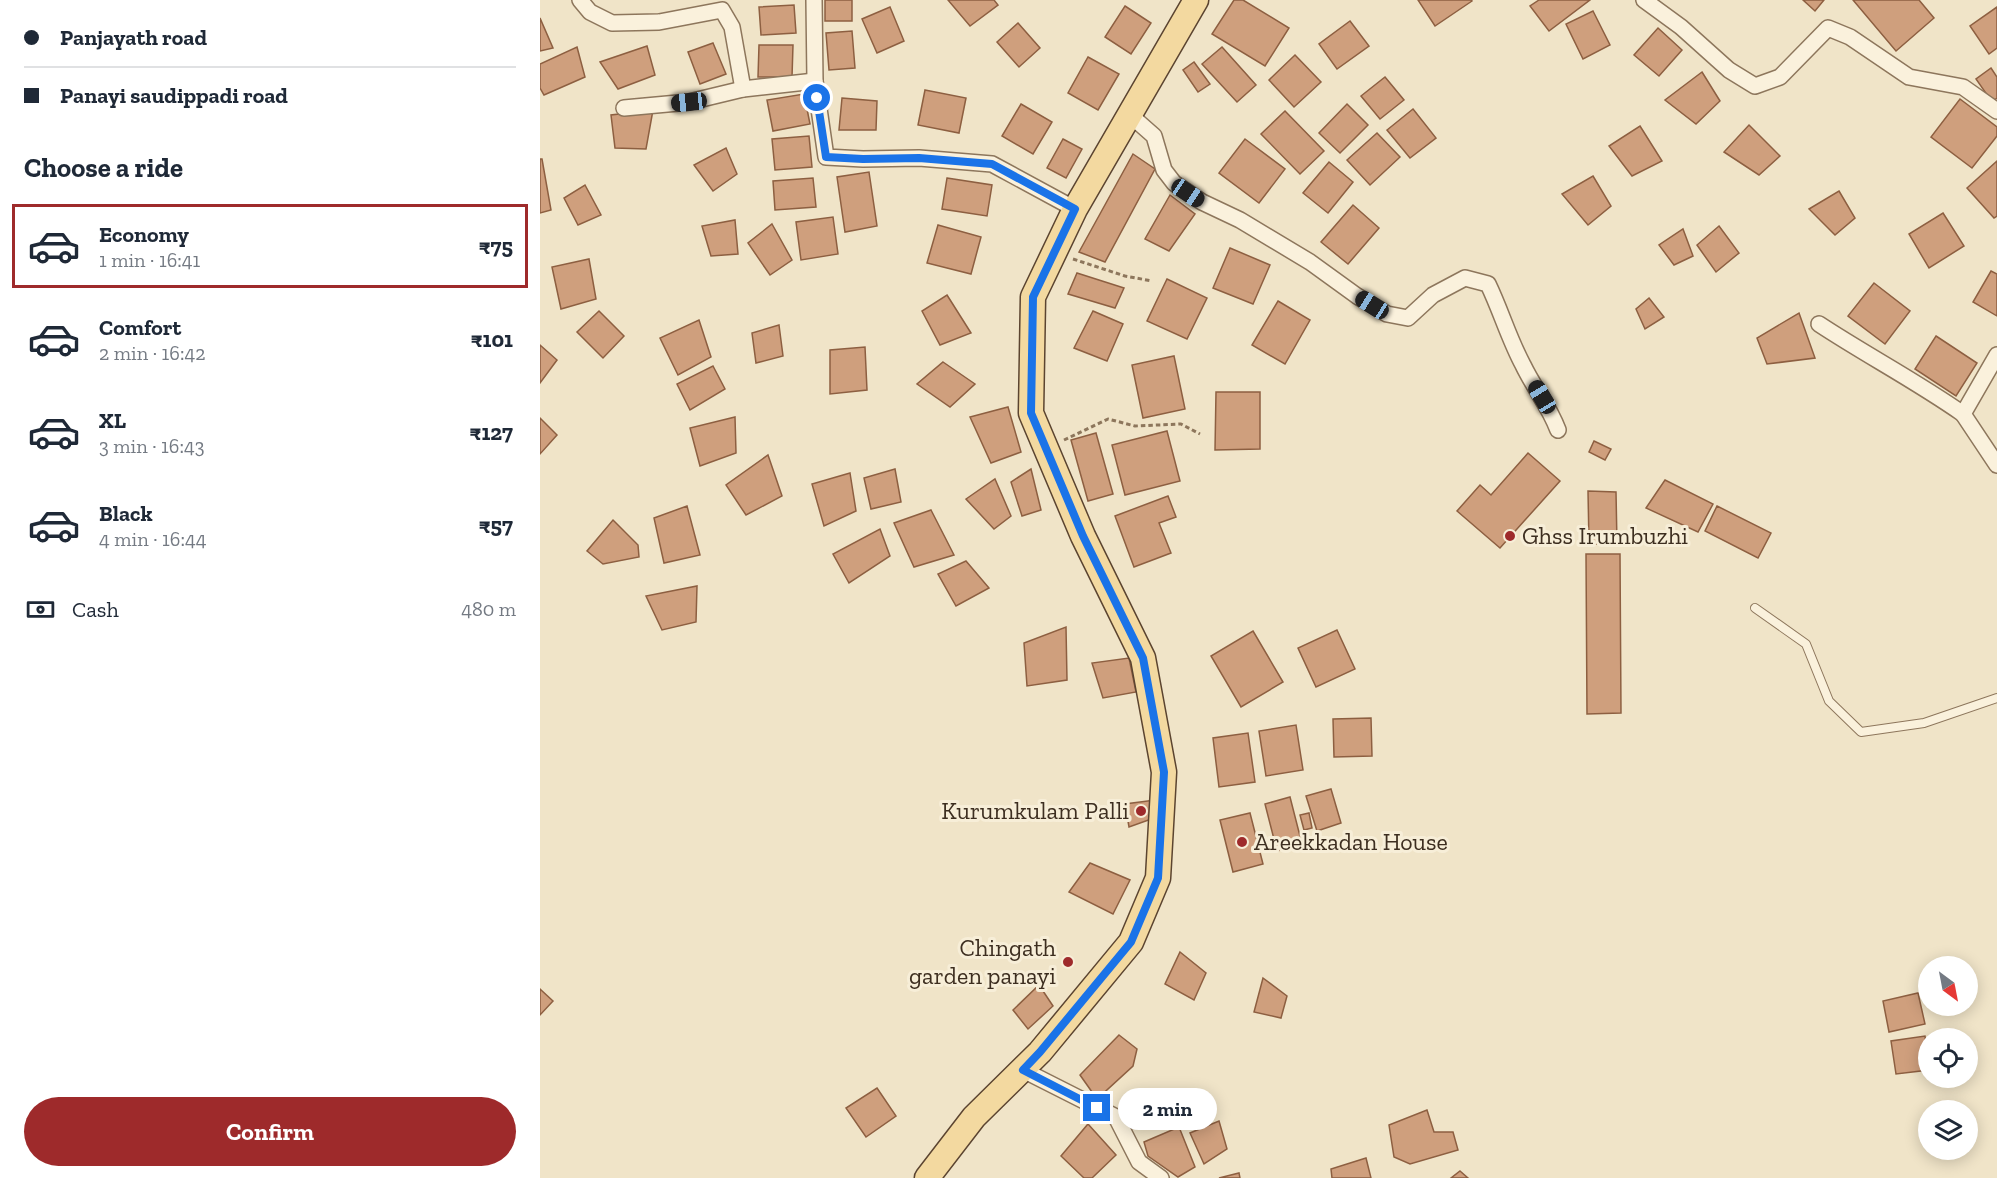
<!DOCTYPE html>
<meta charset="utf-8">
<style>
:root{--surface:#fff;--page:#f2f2f3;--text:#1f2937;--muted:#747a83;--line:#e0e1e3;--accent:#9e2a2b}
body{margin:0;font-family:"Zilla Slab",serif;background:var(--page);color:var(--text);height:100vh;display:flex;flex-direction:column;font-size:22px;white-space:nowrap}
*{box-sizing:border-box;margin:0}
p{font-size:20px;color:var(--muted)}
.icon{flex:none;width:33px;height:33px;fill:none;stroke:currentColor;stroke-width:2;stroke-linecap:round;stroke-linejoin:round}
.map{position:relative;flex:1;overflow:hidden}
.sheet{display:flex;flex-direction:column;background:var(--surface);width:540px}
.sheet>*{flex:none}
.hud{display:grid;align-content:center;height:132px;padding:0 24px;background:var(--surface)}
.needle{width:39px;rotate:148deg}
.fabs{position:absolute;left:1378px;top:956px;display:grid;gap:12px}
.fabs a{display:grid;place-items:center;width:60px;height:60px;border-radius:50%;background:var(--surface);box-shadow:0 3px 15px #0003;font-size:30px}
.end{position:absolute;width:27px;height:27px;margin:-14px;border:8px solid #1a73e8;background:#fff;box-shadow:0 0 0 3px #fff}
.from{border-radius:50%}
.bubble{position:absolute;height:42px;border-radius:21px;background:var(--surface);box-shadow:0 3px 15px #0003;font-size:20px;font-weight:700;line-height:42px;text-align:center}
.car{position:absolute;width:18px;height:36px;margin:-18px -9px;border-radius:8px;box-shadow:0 0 4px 2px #0007;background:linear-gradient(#222 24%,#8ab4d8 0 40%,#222 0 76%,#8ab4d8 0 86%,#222 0)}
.hud b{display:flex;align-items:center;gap:21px;height:57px;font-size:22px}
.hud b+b{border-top:2px solid var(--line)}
.hud i{width:15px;height:15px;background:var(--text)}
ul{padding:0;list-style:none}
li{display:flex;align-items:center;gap:18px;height:84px;margin:0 12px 9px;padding:0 12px;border:3px solid transparent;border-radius:0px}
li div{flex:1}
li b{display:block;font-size:22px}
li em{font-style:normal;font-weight:700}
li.on{border-color:var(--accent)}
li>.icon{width:54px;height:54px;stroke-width:1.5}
h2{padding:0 24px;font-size:27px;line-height:72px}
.pay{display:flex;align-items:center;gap:15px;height:66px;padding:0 24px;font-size:22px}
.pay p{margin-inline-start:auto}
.cta{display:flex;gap:12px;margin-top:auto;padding:12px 24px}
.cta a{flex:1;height:69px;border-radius:36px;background:var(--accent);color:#fff;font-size:24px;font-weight:700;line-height:69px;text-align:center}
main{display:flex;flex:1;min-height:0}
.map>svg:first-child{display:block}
.building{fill:#cf9f7d;stroke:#8d5f41;stroke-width:1.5}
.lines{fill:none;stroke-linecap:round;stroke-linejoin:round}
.service-casing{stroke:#8d765c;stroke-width:10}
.minor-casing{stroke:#8d765c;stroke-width:18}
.primary-casing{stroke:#5b4430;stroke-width:27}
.path{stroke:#8d765c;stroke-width:3;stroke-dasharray:4.5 3;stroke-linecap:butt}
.service{stroke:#faf1dc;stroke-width:8}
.minor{stroke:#faf1dc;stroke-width:15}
.primary{stroke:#f3d9a0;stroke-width:24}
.route{stroke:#1a73e8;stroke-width:8}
.poi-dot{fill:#9e2a2b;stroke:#f7eed8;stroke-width:2}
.labels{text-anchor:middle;stroke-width:6;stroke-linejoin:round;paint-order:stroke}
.poi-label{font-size:24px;fill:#3d2e20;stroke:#f7eed8;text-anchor:start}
</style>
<main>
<section class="sheet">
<div class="hud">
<b><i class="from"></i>Panjayath road</b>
<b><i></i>Panayi saudippadi road</b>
</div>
<h2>Choose a ride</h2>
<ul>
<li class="on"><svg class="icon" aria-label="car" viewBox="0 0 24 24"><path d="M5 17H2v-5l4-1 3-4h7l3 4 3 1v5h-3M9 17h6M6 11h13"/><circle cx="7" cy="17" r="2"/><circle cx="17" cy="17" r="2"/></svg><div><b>Economy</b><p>1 min · 16:41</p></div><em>₹75</em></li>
<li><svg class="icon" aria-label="car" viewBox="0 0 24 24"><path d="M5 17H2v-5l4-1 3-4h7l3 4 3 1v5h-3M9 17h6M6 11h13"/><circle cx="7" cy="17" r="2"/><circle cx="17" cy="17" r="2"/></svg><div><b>Comfort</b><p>2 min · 16:42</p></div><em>₹101</em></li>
<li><svg class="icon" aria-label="car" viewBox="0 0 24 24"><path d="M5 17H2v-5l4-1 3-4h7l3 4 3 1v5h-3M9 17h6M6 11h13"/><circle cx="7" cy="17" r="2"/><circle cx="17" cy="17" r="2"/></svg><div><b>XL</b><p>3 min · 16:43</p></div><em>₹127</em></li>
<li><svg class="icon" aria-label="car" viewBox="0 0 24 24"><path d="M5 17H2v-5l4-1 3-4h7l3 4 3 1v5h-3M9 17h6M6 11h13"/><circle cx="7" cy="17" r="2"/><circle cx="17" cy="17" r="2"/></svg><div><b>Black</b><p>4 min · 16:44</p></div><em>₹57</em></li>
</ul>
<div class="pay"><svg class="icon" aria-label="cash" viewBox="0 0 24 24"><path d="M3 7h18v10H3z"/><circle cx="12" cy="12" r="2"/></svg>Cash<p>480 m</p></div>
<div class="cta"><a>Confirm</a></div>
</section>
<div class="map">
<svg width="1457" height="1178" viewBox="0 0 1457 1178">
<rect width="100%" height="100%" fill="#f0e4c8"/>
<g class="building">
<rect x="285" y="0" width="27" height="21"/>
<polygon points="408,0 454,0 458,5 430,26"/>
<polygon points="694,0 703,0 749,28 725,66 672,34"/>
<polygon points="878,0 931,0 932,1 895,26"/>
<polygon points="999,0 1050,0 1009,31 990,6"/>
<polygon points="1263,0 1284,0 1275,11"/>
<polygon points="1313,0 1379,0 1394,18 1356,51"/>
<polygon points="254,5 256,33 221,35 219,7"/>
<polygon points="585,6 611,23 591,54 565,37"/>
<polygon points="350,7 364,41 337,53 322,19"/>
<polygon points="1457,7 1457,48 1449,54 1430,26"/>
<polygon points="1053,11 1070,45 1043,59 1026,24"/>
<polygon points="0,18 13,48 0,51"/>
<polygon points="810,21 829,46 797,69 779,44"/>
<polygon points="478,23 500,48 479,67 457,42"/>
<polygon points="1118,28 1142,50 1119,76 1094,55"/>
<polygon points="312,31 315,68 289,70 286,33"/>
<polygon points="173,43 186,74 160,84 148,52"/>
<polygon points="219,45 253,45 252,77 218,77"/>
<polygon points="107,46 115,75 78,89 60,62"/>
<polygon points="37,47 45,77 4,95 0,88 0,64"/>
<polygon points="682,47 716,85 697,102 662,64"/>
<polygon points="755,55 781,82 754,107 729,80"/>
<polygon points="548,57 579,74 558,110 528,93"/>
<polygon points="654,62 670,84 658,92 643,70"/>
<polygon points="1451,68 1457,77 1457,98 1452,102 1436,79"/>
<polygon points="1162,72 1180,101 1156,124 1125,100"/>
<polygon points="845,77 864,100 840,119 821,96"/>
<polygon points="385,90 426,98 419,133 378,125"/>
<polygon points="264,94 270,124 233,131 227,100"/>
<polygon points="302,98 337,101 336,130 299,130"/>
<polygon points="1420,99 1457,127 1457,136 1432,168 1391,137"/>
<polygon points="481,104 512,122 493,154 462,136"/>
<polygon points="807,104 828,125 800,153 779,133"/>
<polygon points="873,109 896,138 870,158 847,130"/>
<polygon points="113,110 106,149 75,148 71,115"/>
<polygon points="745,111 784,151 760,174 721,134"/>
<polygon points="1209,125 1240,156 1219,175 1184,152"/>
<polygon points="1100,126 1122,161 1092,176 1069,146"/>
<polygon points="837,133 860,157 830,185 807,160"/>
<polygon points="269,136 272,167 235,170 232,139"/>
<polygon points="523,139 542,149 526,178 507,168"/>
<polygon points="705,139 745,169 719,203 679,173"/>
<polygon points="186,148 197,174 173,191 154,165"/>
<polygon points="593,154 615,169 565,262 539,252"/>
<polygon points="0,159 2,159 11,210 0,213"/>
<polygon points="1457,161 1457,216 1454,218 1427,188"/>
<polygon points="789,162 813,182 788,213 763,193"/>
<polygon points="329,172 337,226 305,232 297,177"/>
<polygon points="1053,176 1071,206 1048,225 1022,194"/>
<polygon points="273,178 276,207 235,210 233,181"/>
<polygon points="407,178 452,185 447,216 402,209"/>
<polygon points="45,185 61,215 38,225 24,198"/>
<polygon points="1299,191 1315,218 1295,235 1269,209"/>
<polygon points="630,195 655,214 629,251 605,239"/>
<polygon points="813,205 839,228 808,264 781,242"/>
<polygon points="1403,213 1424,246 1389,268 1369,234"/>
<polygon points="293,217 298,254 261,260 256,222"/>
<polygon points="195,220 198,254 171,256 162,226"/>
<polygon points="232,224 252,260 230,275 208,243"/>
<polygon points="398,225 441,237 431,274 387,263"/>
<polygon points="1179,226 1199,253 1176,272 1157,245"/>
<polygon points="1143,229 1153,256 1134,265 1119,245"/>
<polygon points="690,248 730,265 713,304 673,288"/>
<polygon points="49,259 56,299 21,309 12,267"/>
<polygon points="1451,271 1457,274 1457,316 1433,302"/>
<polygon points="537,273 584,288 575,308 528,294"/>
<polygon points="627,279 667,298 647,339 607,321"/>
<polygon points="1334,283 1370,311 1345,344 1308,316"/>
<polygon points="407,295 431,333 400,345 382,311"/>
<polygon points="1109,298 1124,317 1105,329 1096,309"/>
<polygon points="738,301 770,320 745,364 712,345"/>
<polygon points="59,311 84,336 63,358 37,332"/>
<polygon points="553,311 583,324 567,361 534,348"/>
<polygon points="1259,313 1275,358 1227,364 1217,338"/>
<polygon points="159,320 171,357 138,375 120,338"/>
<polygon points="239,325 243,356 216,363 212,333"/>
<polygon points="1396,336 1437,363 1416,396 1375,369"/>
<polygon points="0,345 17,360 0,383"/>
<polygon points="325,347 327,390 290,394 290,350"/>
<polygon points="634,356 645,409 603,418 592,365"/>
<polygon points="403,362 435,384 410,407 377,384"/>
<polygon points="173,366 185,389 150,410 137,384"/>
<polygon points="676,392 720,392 720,449 675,450"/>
<polygon points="468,407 481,452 451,463 430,417"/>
<polygon points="195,417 196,453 160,466 150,428"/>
<polygon points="0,418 17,435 0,454"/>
<polygon points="627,431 640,481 585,495 572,445"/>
<polygon points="556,433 573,494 548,501 531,440"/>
<polygon points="1054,441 1071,449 1065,460 1049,452"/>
<polygon points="988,453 1020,481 960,548 917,511 940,485 951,495"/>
<polygon points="228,455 242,496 206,515 186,485"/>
<polygon points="355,469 361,502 331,509 324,478"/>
<polygon points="491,469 501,510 482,516 471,482"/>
<polygon points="310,473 316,511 284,526 272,484"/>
<polygon points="455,479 471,516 454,529 426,499"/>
<polygon points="1125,480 1173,504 1158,532 1106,508"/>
<polygon points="1048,491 1076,492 1077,544 1049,544"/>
<polygon points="628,496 636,517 619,523 631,553 594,567 575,516"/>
<polygon points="147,506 160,555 124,563 114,518"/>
<polygon points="1177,506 1231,533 1218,558 1165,531"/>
<polygon points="391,510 414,555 374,567 354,523"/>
<polygon points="73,520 98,545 99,557 63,564 47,551"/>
<polygon points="340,529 350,556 309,583 293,554"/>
<polygon points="1046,554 1080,554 1081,713 1047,714"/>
<polygon points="426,561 449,588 416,606 398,574"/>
<polygon points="157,586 156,622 122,630 106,596"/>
<polygon points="526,627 527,680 487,686 484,643"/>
<polygon points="797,630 815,669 776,687 758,648"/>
<polygon points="713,631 743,682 701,707 671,656"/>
<polygon points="589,658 596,692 563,698 552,663"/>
<polygon points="831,718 832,756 794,757 793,719"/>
<polygon points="756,725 763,770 726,776 719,731"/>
<polygon points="708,733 715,782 679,787 673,738"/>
<polygon points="791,789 801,823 777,831 766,796"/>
<polygon points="750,797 762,844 737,851 725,804"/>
<polygon points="615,800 617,817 589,827 585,804"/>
<polygon points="710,813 723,864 693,872 680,820"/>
<polygon points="769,813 772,828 764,830 760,815"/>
<polygon points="550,863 590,880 573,914 529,892"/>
<polygon points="640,952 666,973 654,1000 625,984"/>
<polygon points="723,978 747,996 741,1018 714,1012"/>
<polygon points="499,985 513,1006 488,1029 473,1010"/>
<polygon points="0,989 13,1001 0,1015"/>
<polygon points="1378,993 1385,1024 1349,1032 1343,1001"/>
<polygon points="579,1035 597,1049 593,1066 557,1099 540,1075"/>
<polygon points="1385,1036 1389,1070 1356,1074 1351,1041"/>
<polygon points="337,1088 356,1116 326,1137 306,1108"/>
<polygon points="887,1110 894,1132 913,1132 918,1150 870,1164 854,1157 849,1125"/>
<polygon points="679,1121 687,1149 664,1164 650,1133"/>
<polygon points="548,1124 576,1155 552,1178 544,1178 521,1156"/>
<polygon points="639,1127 655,1167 638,1177 608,1156 604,1142"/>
<polygon points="826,1158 831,1178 792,1178 791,1169"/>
<polygon points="920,1171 928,1178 911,1178"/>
<polygon points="699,1173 700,1178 679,1178"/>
</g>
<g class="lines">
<g class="service-casing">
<polyline id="service" points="1215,608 1266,644 1289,701 1321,732 1384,723 1457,698"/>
</g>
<g class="minor-casing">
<g id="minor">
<polyline points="40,0 50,12 72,23 119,22 182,10 192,27 203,89 275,81"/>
<polyline points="274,0 275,81 286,157 323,159 379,158 452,164 535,209"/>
<polyline points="1104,0 1141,27 1189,70 1215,86 1240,77 1288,28 1310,37 1369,77 1423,87 1457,111"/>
<polyline points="84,108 149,102 203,89"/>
<path d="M589 114 614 136 624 170 634 183 662 202 700 220 770 262 817 296 847 314 868 318 893 295 925 278 948 284C961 311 969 339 983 365 994 388 1009 406 1018 430"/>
<path d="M1279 324C1326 355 1376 381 1423 414"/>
<polyline points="1457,355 1423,414 1457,465"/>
<polyline points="483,1070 576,1117 599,1162 621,1178"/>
</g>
</g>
<g class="primary-casing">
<polyline id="primary" points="387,1178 434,1117 500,1052 591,942 618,878 624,772 603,658 543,536 491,413 493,297 535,209 656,0"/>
</g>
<g class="path">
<polyline points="533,259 585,276 612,281"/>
<polyline points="524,440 568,419 595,426 641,424 660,434"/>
</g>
<use href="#service" class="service"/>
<use href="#minor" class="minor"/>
<use href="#primary" class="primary"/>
</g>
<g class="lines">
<polyline class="route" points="277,98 286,157 323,159 379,158 452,164 535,209 493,297 491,413 543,536 603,658 624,772 618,878 591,942 500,1052 483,1070 557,1108"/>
</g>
<g class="poi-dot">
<circle cx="970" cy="536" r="6"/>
<circle cx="601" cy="811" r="6"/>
<circle cx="702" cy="842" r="6"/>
<circle cx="528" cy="962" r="6"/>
</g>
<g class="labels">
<g class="poi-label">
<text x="982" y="544">Ghss Irumbuzhi</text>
<text x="589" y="819" text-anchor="end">Kurumkulam Palli</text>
<text x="714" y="850">Areekkadan House</text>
<text x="516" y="956" text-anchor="end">Chingath<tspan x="516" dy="28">garden panayi</tspan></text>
</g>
</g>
</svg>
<div class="fabs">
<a><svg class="needle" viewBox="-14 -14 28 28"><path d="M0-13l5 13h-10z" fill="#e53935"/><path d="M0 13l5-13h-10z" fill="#747a83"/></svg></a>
<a><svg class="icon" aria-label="locate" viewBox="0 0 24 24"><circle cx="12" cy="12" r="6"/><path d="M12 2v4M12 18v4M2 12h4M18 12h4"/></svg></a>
<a><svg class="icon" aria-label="layers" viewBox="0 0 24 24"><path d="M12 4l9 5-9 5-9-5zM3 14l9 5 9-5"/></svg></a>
</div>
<i class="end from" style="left:277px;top:98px"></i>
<i class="end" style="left:557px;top:1108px"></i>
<div class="bubble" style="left:578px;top:1088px;width:99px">2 min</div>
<i class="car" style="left:149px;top:102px;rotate:264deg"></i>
<i class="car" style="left:648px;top:193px;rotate:124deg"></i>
<i class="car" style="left:832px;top:305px;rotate:302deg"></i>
<i class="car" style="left:1002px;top:397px;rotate:329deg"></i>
</div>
</main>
